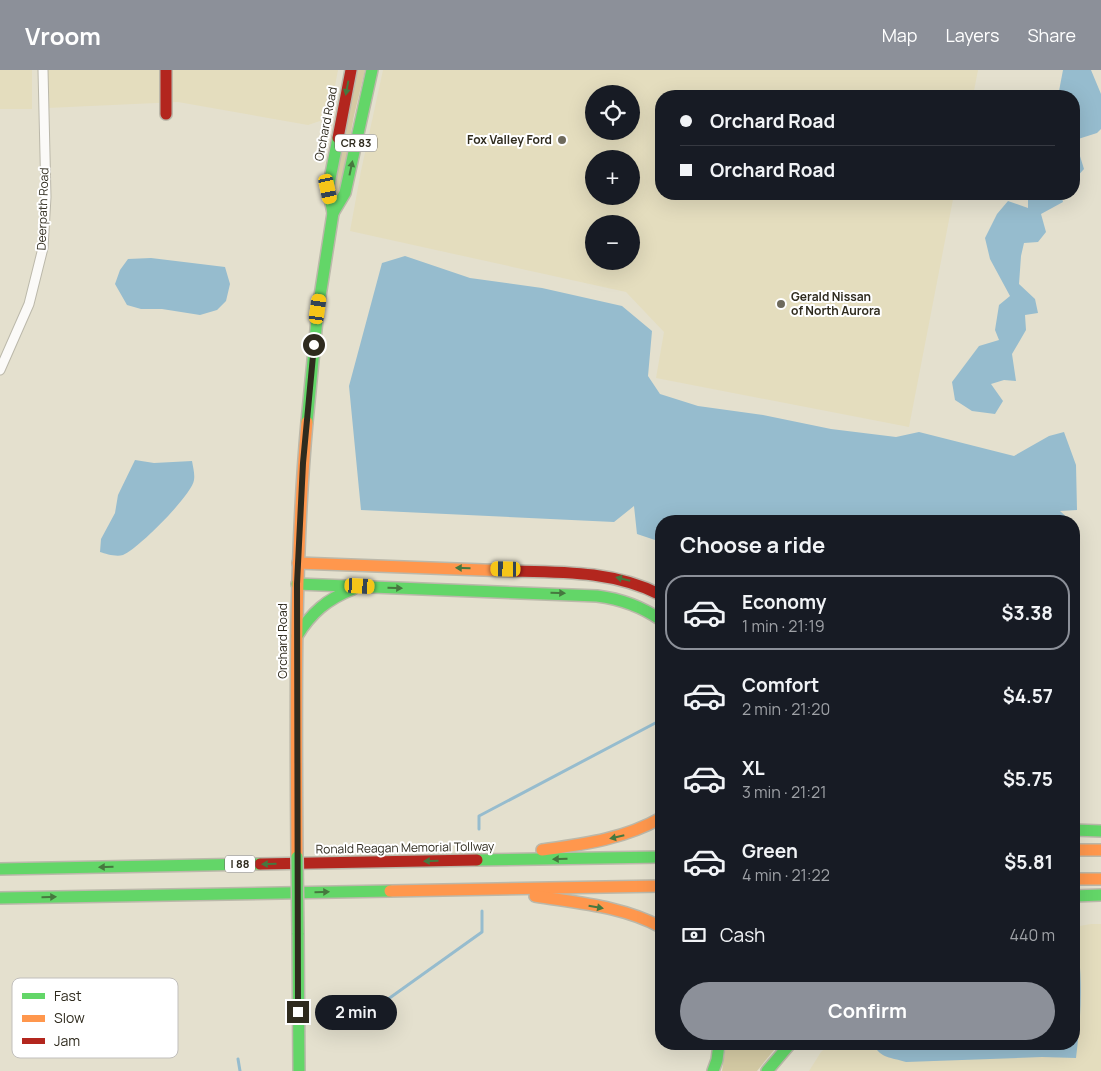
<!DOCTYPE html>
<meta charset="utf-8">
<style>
:root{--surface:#171b24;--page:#242831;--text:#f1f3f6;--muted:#9ea1a6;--line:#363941;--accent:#8c9099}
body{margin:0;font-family:Manrope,sans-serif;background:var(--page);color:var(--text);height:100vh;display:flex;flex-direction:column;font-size:19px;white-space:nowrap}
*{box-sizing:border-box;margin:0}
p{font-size:16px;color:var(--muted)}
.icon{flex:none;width:28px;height:28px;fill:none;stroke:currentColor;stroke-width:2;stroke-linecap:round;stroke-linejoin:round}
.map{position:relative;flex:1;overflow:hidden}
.side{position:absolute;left:655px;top:445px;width:425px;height:535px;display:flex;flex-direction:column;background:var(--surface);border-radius:20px;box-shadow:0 5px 20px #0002}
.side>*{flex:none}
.guide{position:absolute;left:655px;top:20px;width:425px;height:110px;border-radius:20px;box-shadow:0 5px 20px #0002;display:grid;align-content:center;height:110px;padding:0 25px;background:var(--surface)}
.tools{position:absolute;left:585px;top:15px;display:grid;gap:10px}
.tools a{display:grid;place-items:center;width:55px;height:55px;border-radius:50%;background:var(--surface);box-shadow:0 5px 20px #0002;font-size:25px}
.end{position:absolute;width:22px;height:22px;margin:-11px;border:6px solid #2f2b1e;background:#fff;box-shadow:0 0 0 2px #fff}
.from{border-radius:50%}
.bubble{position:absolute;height:35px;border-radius:18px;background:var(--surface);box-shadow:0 5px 20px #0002;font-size:16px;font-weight:700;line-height:35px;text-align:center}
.car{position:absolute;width:15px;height:30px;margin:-15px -8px;border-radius:6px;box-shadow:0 0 4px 1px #0007;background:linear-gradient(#f5c518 24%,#345 0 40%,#f5c518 0 76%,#345 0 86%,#f5c518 0)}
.guide b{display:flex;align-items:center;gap:18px;height:48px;font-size:19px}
.guide b+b{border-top:1px solid var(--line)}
.guide i{width:12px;height:12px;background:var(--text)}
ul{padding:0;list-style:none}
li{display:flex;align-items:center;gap:15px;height:75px;margin:0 10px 8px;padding:0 15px;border:2px solid transparent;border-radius:20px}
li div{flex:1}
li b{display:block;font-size:19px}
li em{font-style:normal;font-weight:700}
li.on{border-color:var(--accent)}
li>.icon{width:45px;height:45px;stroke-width:1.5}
h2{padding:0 25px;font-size:22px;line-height:60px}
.pay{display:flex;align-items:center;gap:12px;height:55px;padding:0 25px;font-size:19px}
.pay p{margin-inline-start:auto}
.action{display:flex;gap:10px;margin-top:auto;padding:10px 25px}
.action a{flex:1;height:58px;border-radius:30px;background:var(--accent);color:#fff;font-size:20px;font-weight:700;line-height:58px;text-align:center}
header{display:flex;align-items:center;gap:30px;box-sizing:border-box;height:70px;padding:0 25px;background:var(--accent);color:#fff}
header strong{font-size:24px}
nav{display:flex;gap:28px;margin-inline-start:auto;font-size:18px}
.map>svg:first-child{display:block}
.built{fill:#e4ddbe;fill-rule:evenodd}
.green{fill:#d4caa4}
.water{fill:#96bcce}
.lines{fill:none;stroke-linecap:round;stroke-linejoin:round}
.stream{stroke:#96bcce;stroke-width:3}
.street-casing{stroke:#bbb8aa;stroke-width:11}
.fast-casing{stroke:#bbb8aa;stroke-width:14}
.slow-casing{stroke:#bbb8aa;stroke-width:14}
.jam-casing{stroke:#bbb8aa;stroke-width:14}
.street{stroke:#fbfaf8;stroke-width:9}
.fast{stroke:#63d668;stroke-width:11}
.slow{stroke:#ff974d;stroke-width:11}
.jam{stroke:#b3261e;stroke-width:11}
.fast-bridge-casing{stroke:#bbb8aa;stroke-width:14;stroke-linecap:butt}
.fast-bridge{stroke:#63d668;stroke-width:11}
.oneway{fill:#46783f}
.route{stroke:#2f2b1e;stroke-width:6}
.poi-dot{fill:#6e6a5c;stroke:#fff;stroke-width:2}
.labels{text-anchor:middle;stroke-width:4;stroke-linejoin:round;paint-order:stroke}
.shield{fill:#fff;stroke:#6d6b62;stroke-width:1}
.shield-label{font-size:11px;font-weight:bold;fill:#2f2b1e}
.street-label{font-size:12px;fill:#2f2b1e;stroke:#fff}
.poi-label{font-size:12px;font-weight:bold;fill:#2f2b1e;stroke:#fff;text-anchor:end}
.key{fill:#fff;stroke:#c1bfbc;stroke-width:1}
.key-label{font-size:14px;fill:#2f2b1e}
</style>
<header>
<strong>Vroom</strong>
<nav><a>Map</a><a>Layers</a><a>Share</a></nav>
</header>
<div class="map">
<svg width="1101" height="1001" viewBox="0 0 1101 1001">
<rect width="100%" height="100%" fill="#e4e0ce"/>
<g class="built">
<rect x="0" y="0" width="32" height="39"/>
<polygon points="46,0 338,0 330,42 320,51 308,55 178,32 47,38"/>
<path d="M383 0H978L973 26H661V124H954L909 357 656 308 664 262 626 222 350 161 361 101ZM594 24H631V61H594ZM594 89H631V126H594ZM594 154H631V191H594Z"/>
<polygon points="1091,854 1101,854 1101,1001 809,1001 821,982 830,974 1074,974 1074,857"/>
</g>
<g class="green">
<polygon points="357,0 365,0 354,46 339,128 333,127"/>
<polygon points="726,974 779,974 757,1001 722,1001"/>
</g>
<g class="water">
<polygon points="1063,0 1091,0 1101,24 1101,59 1097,63 1075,70 1084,99 1074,110 1074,26 1053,26 1059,21"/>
<polygon points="1022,124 1061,124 1063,132 1041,144 1046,162 1038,172 1024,173 1021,186 1019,214 1035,229 1038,243 1025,245 1026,260 1012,284 1016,311 1004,310 991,314 1003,331 995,344 972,341 955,330 952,312 979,276 999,270 995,260 999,235 1010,226 990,189 985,168 997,144 1008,131 1028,138 1028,129"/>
<polygon points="405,186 470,208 542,218 622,236 652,261 648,306 660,324 698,336 763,345 831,359 896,367 919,362 1014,386 1049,366 1064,362 1076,395 1077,440 1060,441 1071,451 661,451 661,472 637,464 634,436 614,452 361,440 349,316 382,193"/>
<polygon points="151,188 225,197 230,214 226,231 217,240 200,245 162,239 141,239 127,235 115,214 120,200 128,189"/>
<path d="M135 390 154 393 192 391C193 397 195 404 194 410 192 425 138 479 123 485 116 487 106 484 100 482L101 469 115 443 118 425Z"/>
<path d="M1074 458C1081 537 1079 617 1074 695Z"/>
<path d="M1074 884 1079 887C1083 921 1080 954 1076 988L1042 987 906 992C891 987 881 989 873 974H1074Z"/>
</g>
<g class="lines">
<g class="stream">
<polyline points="479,759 479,746 661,650"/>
<polyline points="349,957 482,862 482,841"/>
<polyline points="238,989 240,1001"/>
</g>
<g class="street-casing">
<polyline id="street" points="0,300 29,234 43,178 46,127 43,0"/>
</g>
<g class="fast-casing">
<g id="fast">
<polyline points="333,143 345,123 372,0"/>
<polyline points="307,352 318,239 333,143 328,119 338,68"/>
<path d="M297 514 597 526C621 529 641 536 661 550"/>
<path d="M297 566C311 543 327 529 353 519"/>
<polyline points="1074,760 1101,761"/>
<polyline points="477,790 661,787"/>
<polyline points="0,799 260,794"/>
<polyline points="1074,826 1101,825"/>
<polyline points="0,828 390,821"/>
<polyline points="298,863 299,1001"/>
<polyline points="713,1001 717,990 719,974"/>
<polyline points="767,1001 790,974"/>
</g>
</g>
<g class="slow-casing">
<g id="slow">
<polyline points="298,493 511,501"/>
<path d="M542 780C584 774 624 769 661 748"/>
<polyline points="1074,780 1101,780"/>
<path d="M297 787C296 642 294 496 307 352"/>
<polyline points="1074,809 1101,809"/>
<polyline points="390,821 661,816"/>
<path d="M535 826C578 833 622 836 661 857"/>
</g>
</g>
<g class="jam-casing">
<g id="jam">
<polyline points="166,0 166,44"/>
<polyline points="338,68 351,0"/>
<path d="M511 501C563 502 614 501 661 525"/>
<polyline points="260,794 477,790"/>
</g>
</g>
<use href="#street" class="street"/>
<use href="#fast" class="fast"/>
<use href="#slow" class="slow"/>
<use href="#jam" class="jam"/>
<g class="fast-bridge-casing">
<polyline id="fast-bridge" points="297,787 298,863"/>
</g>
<use href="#fast-bridge" class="fast-bridge"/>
</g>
<defs><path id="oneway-solid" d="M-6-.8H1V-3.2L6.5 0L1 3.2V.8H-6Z" transform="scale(1.25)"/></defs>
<g class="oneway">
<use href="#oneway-solid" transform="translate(347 18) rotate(101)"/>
<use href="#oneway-solid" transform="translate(351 98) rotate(-78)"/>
<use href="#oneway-solid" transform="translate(463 498) rotate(-179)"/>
<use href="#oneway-solid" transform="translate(623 509) rotate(-166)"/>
<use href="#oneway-solid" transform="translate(395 518) rotate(2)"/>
<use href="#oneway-solid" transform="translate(558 523) rotate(2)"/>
<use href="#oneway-solid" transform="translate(617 767) rotate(167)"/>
<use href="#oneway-solid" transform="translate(560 789) rotate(179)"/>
<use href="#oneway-solid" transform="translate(431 791) rotate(179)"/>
<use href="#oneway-solid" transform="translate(269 794) rotate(179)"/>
<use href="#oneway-solid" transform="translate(106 797) rotate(179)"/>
<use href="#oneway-solid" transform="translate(322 822) rotate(-1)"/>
<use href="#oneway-solid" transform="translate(49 827) rotate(-1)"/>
<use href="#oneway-solid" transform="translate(596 837) rotate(10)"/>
</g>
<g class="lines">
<polyline class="route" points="298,942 297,514 303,393 314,275"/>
</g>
<g class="poi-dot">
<circle cx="562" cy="70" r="5"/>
<circle cx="781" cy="234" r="5"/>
</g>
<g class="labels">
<g class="shield">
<rect x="335" y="64.5" width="42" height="17" rx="4"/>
<rect x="225" y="785.5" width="30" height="17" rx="4"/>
</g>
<g class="shield-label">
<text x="356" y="77">CR 83</text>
<text x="240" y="798">I 88</text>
</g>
<g class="street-label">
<text transform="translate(326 54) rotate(-79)" y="4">Orchard Road</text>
<text transform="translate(43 139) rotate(-88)" y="4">Deerpath Road</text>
<text transform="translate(283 571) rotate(-90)" y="4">Orchard Road</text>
<text transform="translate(405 778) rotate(-1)" y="4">Ronald Reagan Memorial Tollway</text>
</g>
<g class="poi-label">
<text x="552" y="74">Fox Valley Ford</text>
<text x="791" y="231" text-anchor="start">Gerald Nissan<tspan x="791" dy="14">of North Aurora</tspan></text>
</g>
</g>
<rect x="12" y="908" width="166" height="80" rx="8" class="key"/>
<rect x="22" y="923" width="23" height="6" fill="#63d668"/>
<rect x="22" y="945" width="23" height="7" fill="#ff974d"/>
<rect x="22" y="968" width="23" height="6" fill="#b3261e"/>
<g class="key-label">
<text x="54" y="931">Fast</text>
<text x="54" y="953">Slow</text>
<text x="54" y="976">Jam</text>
</g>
</svg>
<div class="tools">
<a><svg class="icon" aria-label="locate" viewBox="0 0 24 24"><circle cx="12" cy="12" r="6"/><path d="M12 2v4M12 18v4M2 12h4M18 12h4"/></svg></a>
<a>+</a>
<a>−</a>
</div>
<i class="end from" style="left:314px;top:275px"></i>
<i class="end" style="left:298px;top:942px"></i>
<div class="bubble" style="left:315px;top:925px;width:82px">2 min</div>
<i class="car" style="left:328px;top:119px;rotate:168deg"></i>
<i class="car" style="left:318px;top:239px;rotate:8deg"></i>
<i class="car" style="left:506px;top:499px;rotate:271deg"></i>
<i class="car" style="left:360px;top:516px;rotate:93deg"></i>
<div class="guide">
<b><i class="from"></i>Orchard Road</b>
<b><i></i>Orchard Road</b>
</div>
<section class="side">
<h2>Choose a ride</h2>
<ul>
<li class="on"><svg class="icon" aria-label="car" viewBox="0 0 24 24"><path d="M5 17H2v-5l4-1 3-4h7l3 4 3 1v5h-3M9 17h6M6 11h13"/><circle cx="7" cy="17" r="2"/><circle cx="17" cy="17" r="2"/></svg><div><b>Economy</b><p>1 min · 21:19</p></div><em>$3.38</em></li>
<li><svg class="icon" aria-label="car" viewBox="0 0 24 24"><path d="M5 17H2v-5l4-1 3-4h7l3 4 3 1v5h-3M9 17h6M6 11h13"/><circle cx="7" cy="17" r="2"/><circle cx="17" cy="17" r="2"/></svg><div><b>Comfort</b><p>2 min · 21:20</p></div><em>$4.57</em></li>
<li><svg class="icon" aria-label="car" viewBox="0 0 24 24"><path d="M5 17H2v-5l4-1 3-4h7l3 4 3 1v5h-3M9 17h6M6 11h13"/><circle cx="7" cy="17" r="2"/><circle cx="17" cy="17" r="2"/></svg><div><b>XL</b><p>3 min · 21:21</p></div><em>$5.75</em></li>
<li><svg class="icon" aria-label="car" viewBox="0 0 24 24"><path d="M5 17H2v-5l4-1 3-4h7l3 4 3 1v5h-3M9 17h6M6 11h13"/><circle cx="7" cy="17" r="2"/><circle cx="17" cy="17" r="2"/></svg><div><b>Green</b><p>4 min · 21:22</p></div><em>$5.81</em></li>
</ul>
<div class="pay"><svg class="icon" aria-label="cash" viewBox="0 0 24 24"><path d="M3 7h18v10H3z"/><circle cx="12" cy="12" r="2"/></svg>Cash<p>440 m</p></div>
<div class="action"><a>Confirm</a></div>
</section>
</div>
